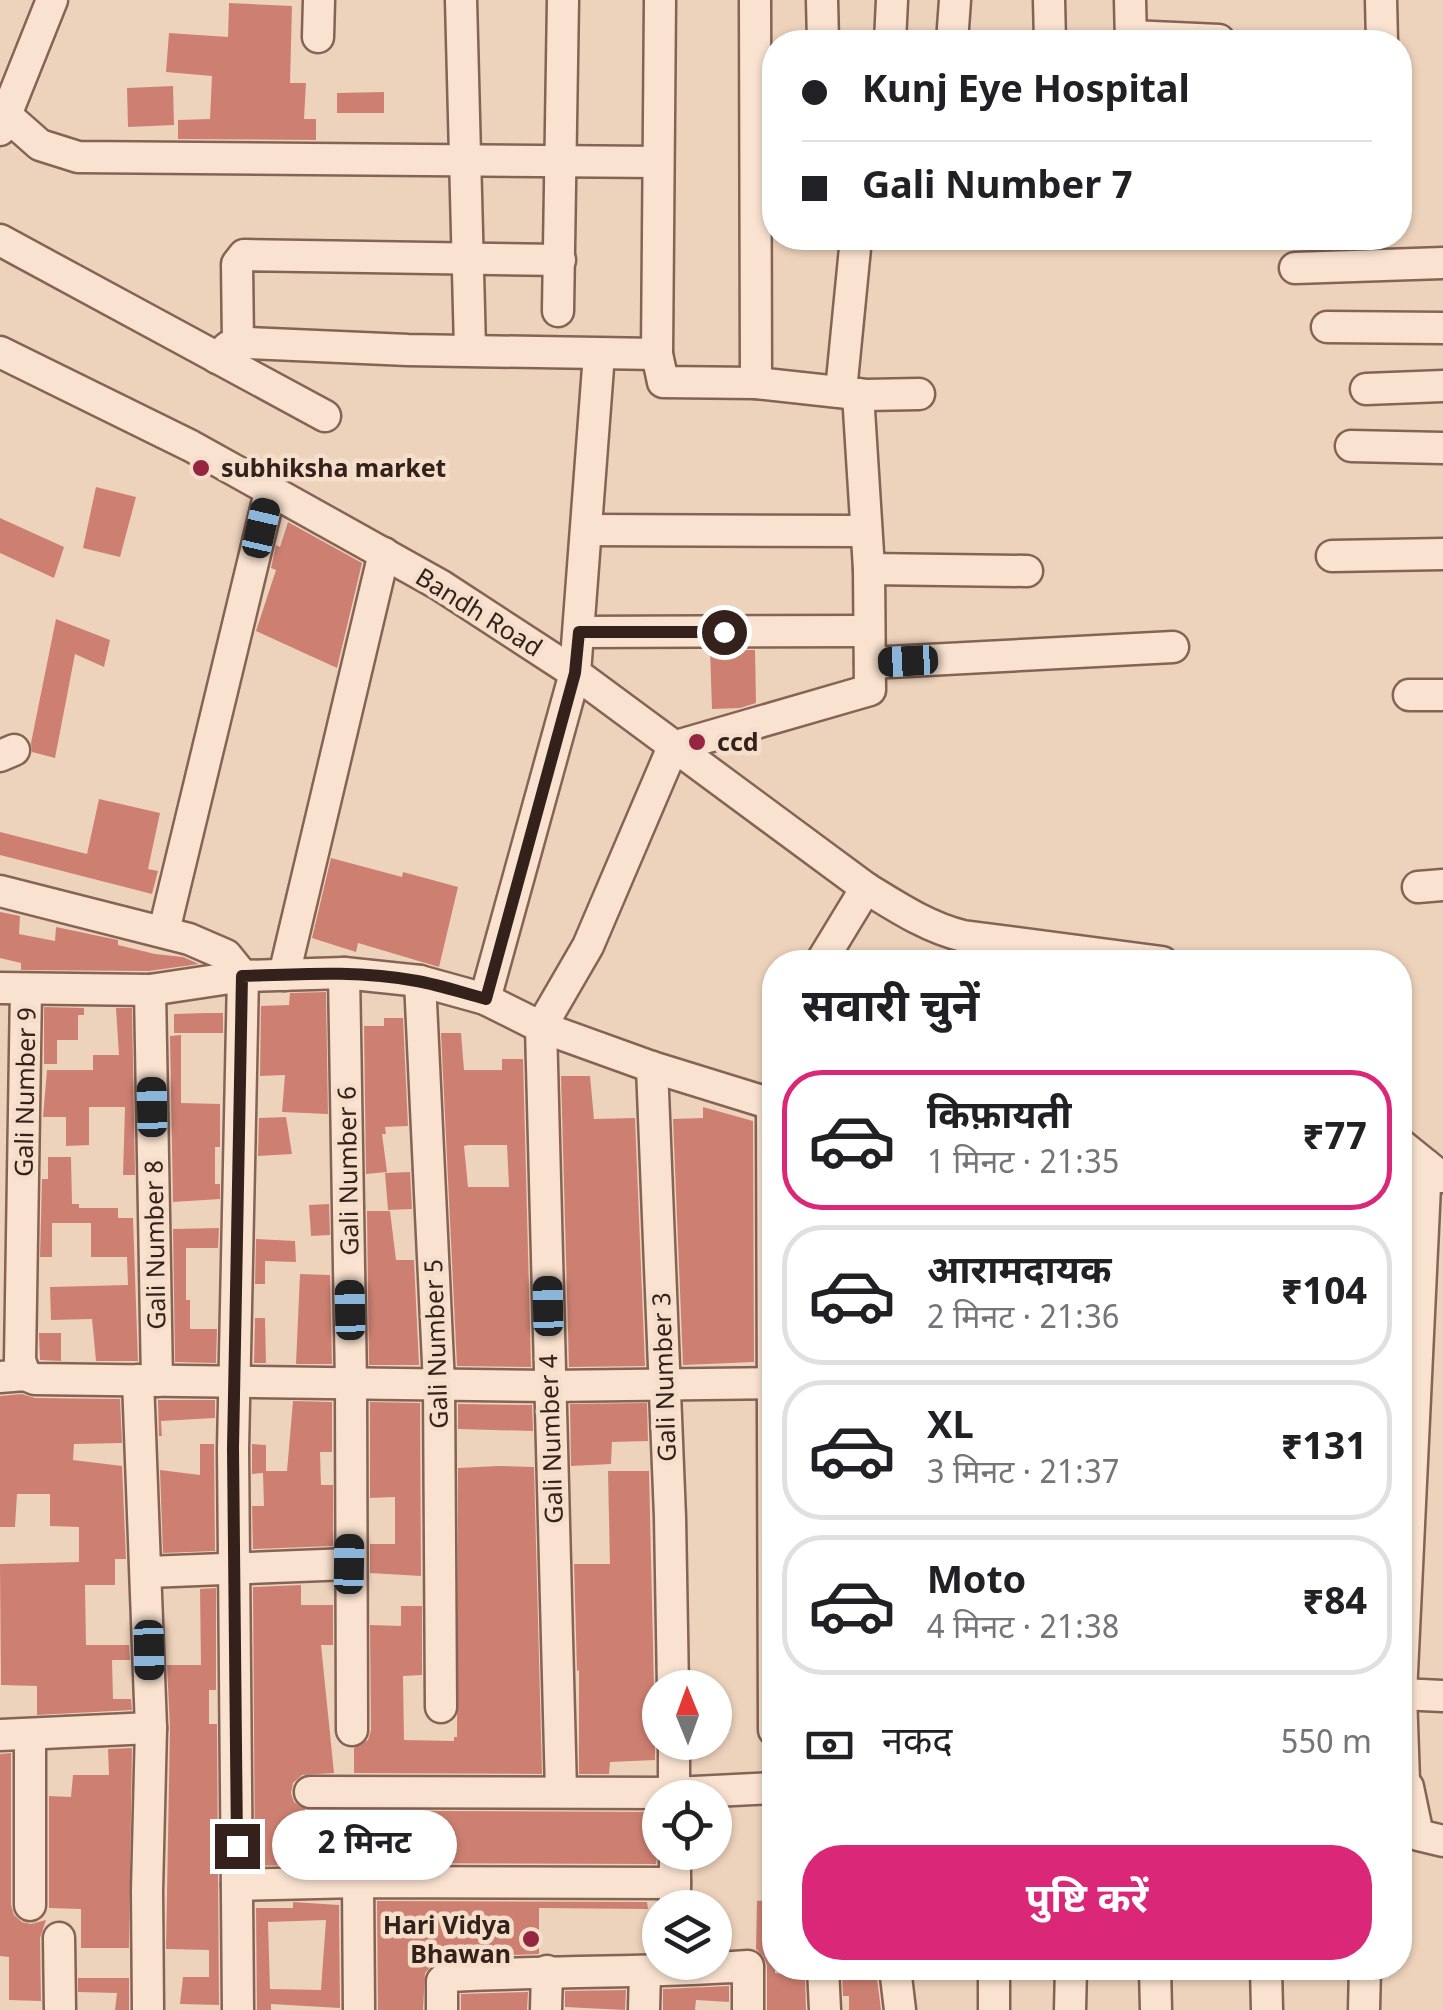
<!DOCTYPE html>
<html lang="hi">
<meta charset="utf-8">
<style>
:root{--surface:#fff;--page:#f6f6f6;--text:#202124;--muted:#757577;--line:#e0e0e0;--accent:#db2777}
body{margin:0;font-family:Georgia,"Noto Sans Devanagari",serif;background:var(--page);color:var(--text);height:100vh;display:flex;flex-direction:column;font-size:38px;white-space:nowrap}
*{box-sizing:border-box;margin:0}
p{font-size:32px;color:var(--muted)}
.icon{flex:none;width:55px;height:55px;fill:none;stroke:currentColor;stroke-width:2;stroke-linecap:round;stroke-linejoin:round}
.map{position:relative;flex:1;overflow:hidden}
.side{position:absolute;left:762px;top:950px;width:650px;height:1030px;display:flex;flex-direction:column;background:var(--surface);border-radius:40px;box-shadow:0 2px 8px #0004}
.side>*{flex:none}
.top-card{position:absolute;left:762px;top:30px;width:650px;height:220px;border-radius:40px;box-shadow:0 2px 8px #0004;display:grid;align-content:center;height:220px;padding:0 40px;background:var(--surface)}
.needle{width:65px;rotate:359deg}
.tools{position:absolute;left:642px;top:1670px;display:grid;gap:20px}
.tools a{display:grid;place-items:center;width:90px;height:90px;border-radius:50%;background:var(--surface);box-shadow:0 2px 8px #0004;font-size:50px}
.end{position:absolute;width:45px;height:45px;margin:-22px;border:12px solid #34211b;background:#fff;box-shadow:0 0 0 5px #fff}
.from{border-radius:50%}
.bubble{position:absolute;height:70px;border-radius:35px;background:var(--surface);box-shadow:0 2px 8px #0004;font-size:32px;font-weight:700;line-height:70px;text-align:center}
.car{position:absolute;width:30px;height:60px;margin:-30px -15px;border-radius:12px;box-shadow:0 0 8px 2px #0007;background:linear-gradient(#222 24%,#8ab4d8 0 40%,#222 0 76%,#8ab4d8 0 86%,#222 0)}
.top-card b{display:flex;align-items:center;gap:35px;height:95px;font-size:38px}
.top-card b+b{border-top:2px solid var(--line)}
.top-card i{width:25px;height:25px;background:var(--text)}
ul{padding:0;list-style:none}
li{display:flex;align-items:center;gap:30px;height:140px;margin:0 20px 15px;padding:0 20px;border:5px solid var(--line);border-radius:40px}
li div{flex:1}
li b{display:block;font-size:38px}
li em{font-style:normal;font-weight:700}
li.selected{border-color:var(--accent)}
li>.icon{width:90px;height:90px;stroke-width:1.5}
h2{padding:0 40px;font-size:45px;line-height:120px}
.pay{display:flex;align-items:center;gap:25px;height:110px;padding:0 40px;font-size:38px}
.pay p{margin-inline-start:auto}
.cta{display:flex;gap:20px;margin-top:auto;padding:20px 40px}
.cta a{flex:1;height:115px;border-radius:40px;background:var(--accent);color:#fff;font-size:40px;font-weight:700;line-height:115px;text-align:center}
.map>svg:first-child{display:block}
.building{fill:#cd8071;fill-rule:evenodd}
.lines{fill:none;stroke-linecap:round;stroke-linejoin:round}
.minor-casing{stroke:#856355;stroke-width:35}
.minor{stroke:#f9e2cf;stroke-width:30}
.route{stroke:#34211b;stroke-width:12}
.poi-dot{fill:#952541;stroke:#f5dfcb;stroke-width:4}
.labels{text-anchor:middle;stroke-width:9;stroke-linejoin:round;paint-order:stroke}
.poi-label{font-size:25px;font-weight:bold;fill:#34211b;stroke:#f5dfcb;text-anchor:start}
.street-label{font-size:25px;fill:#34211b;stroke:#f5dfcb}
</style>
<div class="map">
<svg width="1443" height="2010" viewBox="0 0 1443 2010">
<rect width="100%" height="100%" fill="#eed3bc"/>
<g class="building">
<polygon points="229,3 292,6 290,83 306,83 304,119 316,119 316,140 178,139 178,120 210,119 212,76 166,72 169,33 228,37"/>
<polygon points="173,86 174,125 128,127 127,88"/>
<polygon points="384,92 384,113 337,113 337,93"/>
<polygon points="96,487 136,497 120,557 83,548"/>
<polygon points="0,518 64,547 54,578 0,553"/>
<polygon points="288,522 362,563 337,668 256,631 276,570 271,568 276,545 280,547"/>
<polygon points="56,619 110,640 104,667 75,654 55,758 32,752 31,743"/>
<polygon points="710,650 755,650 756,703 740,708 712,709"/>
<polygon points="99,799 160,813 148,869 158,871 152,894 0,855 0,832 87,854"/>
<polygon points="331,858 402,877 403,872 458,887 439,967 358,943 356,952 312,938"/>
<polygon points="0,912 20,916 19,934 55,941 56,927 118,940 118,945 155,954 183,957 199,964 149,971 21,970 21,963 0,958"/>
<polygon points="326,992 328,1114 282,1112 285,1075 260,1076 261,1006 289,1005 290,993"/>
<polygon points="44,1007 84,1008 84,1015 78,1015 78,1040 57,1040 57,1064 44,1064"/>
<polygon points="116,1008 132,1008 135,1175 123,1175 125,1107 89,1107 89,1145 66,1146 66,1117 43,1117 47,1070 93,1070 93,1055 119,1055"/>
<polygon points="206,1013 223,1013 223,1033 174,1033 174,1014"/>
<polygon points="384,1018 403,1018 408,1126 385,1127 386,1134 382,1134 387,1172 366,1174 364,1026 384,1026"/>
<path d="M441 1033H461L464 1070H502V1059H523L531 1367 457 1366ZM468 1145H507L509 1187H468L464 1146Z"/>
<polygon points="181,1035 181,1103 220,1104 220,1147 215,1147 215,1184 220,1184 220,1199 173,1202 170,1036"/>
<polygon points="561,1076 590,1076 594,1119 635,1118 645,1366 569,1367"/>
<polygon points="703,1107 753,1121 754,1362 683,1365 673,1119 703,1118"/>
<polygon points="286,1117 292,1154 258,1156 259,1118"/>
<polygon points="48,1157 71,1157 72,1204 79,1204 79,1208 118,1208 118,1218 133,1218 138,1361 96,1361 92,1319 51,1320 50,1287 128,1285 127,1257 91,1257 91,1223 52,1223 52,1257 40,1257 42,1179 48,1179"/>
<polygon points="410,1172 412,1209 388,1210 385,1173"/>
<polygon points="329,1204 330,1235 311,1236 309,1205"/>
<polygon points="367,1211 390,1211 396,1260 414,1260 419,1365 369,1365"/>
<polygon points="219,1228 218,1248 186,1248 186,1300 190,1300 190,1329 217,1329 216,1363 175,1362 173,1229"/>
<polygon points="256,1239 295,1241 296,1262 265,1261 265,1284 255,1284"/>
<polygon points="300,1274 330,1275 332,1364 296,1364"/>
<polygon points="255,1318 265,1318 266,1363 254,1363"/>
<polygon points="39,1333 61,1333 61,1361 40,1360"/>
<polygon points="22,1394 35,1398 120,1399 122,1443 74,1444 73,1460 122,1466 126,1559 115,1559 115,1585 85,1585 86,1645 129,1645 130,1660 112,1660 113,1699 131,1699 132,1710 37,1715 37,1686 1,1685 0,1564 79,1562 79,1527 50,1526 50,1494 17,1494 15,1527 0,1527 0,1396"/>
<polygon points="158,1400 215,1400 215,1418 161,1421 162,1436 159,1436"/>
<polygon points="293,1401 332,1402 332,1452 320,1452 321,1485 333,1485 333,1546 253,1549 252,1506 264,1506 263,1473 252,1474 252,1444 266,1445 266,1471 287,1471"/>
<polygon points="370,1402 420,1403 421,1576 370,1573 370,1544 395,1544 395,1497 370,1498"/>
<polygon points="647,1403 648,1441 612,1442 611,1464 571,1466 570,1404"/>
<polygon points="458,1404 532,1405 533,1431 458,1429"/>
<polygon points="200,1444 214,1444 215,1551 163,1553 160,1470 200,1475"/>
<polygon points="498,1466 534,1467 542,1774 354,1773 354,1748 368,1740 371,1730 370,1625 401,1626 401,1606 422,1606 422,1675 403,1676 404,1740 454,1741 454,1737 457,1737 458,1468"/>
<polygon points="608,1471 649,1471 654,1688 660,1701 660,1730 655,1741 655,1760 610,1762 609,1774 579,1774 579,1670 577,1671 574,1564 610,1564"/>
<polygon points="301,1585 301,1605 333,1605 333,1645 321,1645 334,1773 302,1775 293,1783 291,1793 294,1802 305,1809 304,1826 333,1826 332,1854 295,1856 295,1865 255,1866 253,1587"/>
<polygon points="216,1588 216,1690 209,1690 209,1724 217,1724 219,2005 180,2004 183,1977 209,1977 209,1950 166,1949 170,1728 167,1665 201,1665 200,1589"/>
<polygon points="132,1748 129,1948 81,1948 81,1909 49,1908 49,1796 71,1797 73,1775 109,1775 108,1749"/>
<polygon points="11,1753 11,1905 14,1915 22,1922 31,1924 46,1920 40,1938 41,2001 9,2000 9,1957 0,1956 0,1754"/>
<polygon points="367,1811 388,1811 390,1832 424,1830 424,1811 660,1812 660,1841 656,1864 363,1863"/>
<polygon points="775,1900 775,1973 805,1976 806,2010 767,2010 767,1965 763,1956 756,1949 757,1901"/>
<polygon points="377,1901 647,1902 648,1909 539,1908 539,1954 445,1958 434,1963 425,1973 423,2010 378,2010"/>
<path d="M293 1902 339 1905 340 2008 271 2004V2010H257L256 1908H293ZM326 1920 321 1990 270 1989 268 1922Z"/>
<polygon points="876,1971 881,2010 849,2010 849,1996 843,1996 842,1973"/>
<polygon points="78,1978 129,1978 129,2010 115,2010 117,1993 78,1992"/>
<polygon points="729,1986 729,2002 696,2000 695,2010 663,2010 663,1989"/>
<polygon points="626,1990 625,2010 565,2007 565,1991"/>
<polygon points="528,1992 527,2010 461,2010 461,1994"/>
</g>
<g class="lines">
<g class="minor-casing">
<g id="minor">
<polyline points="461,0 470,349"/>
<polyline points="660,0 657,354 663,382 756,383 866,395 919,394"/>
<polyline points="755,0 756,383"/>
<polyline points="822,0 823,42"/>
<polyline points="1049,0 1050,42"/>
<polyline points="1130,0 1131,42"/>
<polyline points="1381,0 1382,42"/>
<polyline points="1131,36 1219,40"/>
<polyline points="318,37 319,0"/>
<polyline points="890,42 892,0"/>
<polyline points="952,42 955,0"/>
<polyline points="6,115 40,145 78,157 658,162"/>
<polyline points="0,130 52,0"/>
<polyline points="0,240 325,416"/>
<polyline points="1295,268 1443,263"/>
<polyline points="558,311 563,0"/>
<polyline points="1327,327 1443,328"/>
<polyline points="238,344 237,264 244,255 560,260"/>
<path d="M0 352 191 446 440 585 575 673 866 888C897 907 927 927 963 936L1162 962"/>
<polyline points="217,358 228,347 249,343 408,350 657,354"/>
<polyline points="1366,389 1443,386"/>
<polyline points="841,391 856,238"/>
<polyline points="1351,446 1443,448"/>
<polyline points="587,530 865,531"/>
<polyline points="1332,556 1443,554"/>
<polyline points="869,569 1027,571"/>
<polyline points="579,632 868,631"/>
<polyline points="870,663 1173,647"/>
<polyline points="1409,695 1443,695"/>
<polyline points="0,756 14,750"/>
<polyline points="1418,887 1443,885"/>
<polyline points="0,891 189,939 226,955 243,976 233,1449 238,2010"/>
<polyline points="164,931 270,492"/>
<polyline points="821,962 866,888"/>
<polyline points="344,973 351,1384 352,1730"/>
<polyline points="284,975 384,553"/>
<polyline points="420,981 439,1384 441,1707"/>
<polyline points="0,988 150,990 243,976 344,973 420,981 485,999 541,1027 652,1067 775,1105"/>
<polyline points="150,990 157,1381"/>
<polyline points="485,999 575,673 599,354"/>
<polyline points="652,1067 670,1517 673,1688"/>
<polyline points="1400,1144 1441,1177"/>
<polyline points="25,1375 20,1360 26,989"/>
<polyline points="0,1377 25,1375 35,1379 549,1386 775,1383"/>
<polyline points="138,1380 151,1728 147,1891 148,2010"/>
<polyline points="147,1572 349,1564"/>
<polyline points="1400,1694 1443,1696"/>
<polyline points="774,1730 772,1104 775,1094"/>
<polyline points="0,1735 151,1728"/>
<polyline points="30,1735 30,1905"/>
<polyline points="674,1742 674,1798"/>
<polyline points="1400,1780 1408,1787 1418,1835 1443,1841"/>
<polyline points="1404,1781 1401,1694 1426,1165"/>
<polyline points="561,1791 541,1027 588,946 673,747 870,690 869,569 858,394"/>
<polyline points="310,1792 674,1793 775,1788"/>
<polyline points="675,1852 675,1908"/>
<polyline points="358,1882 359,2010"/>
<polyline points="237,1885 358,1882 675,1883"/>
<polyline points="59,1938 60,2010"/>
<polyline points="823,1968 825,2010"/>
<polyline points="895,1968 900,2010"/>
<polyline points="994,1968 994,2010"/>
<polyline points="1155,1968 1156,2010"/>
<polyline points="1266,1968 1267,2010"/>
<path d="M442 2010V1981L447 1976C548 1971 648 1973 748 1966V2010"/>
<polyline points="546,2010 547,1971"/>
<polyline points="644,2010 645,1972"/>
<polyline points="1070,2010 1071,1968"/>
<polyline points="1364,2010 1365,1968"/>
</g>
</g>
<use href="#minor" class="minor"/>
</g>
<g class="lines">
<path class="route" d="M237 1846 233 1448 242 976C301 974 359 970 417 981 440 985 463 993 486 999L575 673 579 632H724"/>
</g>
<g class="poi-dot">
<circle cx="201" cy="468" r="10"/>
<circle cx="697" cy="742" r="10"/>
<circle cx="531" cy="1939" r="10"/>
</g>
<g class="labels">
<g class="poi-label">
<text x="221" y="477">subhiksha market</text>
<text x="717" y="751">ccd</text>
<text x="511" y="1934" text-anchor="end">Hari Vidya<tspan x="511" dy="29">Bhawan</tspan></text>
</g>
<g class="street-label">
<text transform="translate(479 612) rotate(32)" y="9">Bandh Road</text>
<text transform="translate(25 1092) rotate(-89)" y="9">Gali Number 9</text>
<text transform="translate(348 1171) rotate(-91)" y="9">Gali Number 6</text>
<text transform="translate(155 1245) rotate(-91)" y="9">Gali Number 8</text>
<text transform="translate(436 1344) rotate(-92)" y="9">Gali Number 5</text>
<text transform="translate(664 1377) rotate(-92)" y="9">Gali Number 3</text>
<text transform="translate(551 1439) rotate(-92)" y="9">Gali Number 4</text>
</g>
</g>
</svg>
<div class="tools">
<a><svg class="needle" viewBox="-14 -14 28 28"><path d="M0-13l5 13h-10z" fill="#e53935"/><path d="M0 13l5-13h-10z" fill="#757577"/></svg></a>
<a><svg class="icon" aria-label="locate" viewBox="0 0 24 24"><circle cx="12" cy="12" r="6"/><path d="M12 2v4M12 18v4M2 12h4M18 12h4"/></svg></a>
<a><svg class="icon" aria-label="layers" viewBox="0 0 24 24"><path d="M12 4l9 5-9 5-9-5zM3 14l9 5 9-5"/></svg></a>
</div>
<i class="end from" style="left:724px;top:632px"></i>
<i class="end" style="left:237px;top:1846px"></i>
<div class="bubble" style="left:272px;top:1810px;width:185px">2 मिनट</div>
<i class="car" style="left:261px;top:528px;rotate:13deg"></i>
<i class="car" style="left:908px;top:661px;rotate:267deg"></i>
<i class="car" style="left:152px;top:1107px;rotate:359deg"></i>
<i class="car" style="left:548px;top:1306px;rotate:359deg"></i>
<i class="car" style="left:350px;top:1310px;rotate:359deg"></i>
<i class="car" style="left:349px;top:1564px;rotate:1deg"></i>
<i class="car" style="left:149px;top:1650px;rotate:179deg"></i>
<div class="top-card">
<b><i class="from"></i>Kunj Eye Hospital</b>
<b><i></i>Gali Number 7</b>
</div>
<section class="side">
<h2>सवारी चुनें</h2>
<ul>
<li class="selected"><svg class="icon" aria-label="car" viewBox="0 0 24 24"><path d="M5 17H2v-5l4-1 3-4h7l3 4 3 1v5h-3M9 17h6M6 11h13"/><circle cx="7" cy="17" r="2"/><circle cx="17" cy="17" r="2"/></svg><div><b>किफ़ायती</b><p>1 मिनट · 21:35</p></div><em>₹77</em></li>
<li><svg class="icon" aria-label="car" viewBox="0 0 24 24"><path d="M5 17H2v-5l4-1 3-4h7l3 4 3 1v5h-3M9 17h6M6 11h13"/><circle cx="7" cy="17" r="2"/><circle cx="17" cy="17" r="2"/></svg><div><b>आरामदायक</b><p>2 मिनट · 21:36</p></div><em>₹104</em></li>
<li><svg class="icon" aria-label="car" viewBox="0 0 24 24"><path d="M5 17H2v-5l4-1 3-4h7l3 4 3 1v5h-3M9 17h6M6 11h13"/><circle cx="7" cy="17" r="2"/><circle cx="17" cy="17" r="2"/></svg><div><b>XL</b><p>3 मिनट · 21:37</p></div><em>₹131</em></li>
<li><svg class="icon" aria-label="car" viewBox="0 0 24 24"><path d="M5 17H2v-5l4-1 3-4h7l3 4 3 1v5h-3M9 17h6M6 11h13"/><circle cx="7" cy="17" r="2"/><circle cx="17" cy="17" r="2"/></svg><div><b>Moto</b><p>4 मिनट · 21:38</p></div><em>₹84</em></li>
</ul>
<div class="pay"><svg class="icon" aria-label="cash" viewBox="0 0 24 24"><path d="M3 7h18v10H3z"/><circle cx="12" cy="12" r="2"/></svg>नकद<p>550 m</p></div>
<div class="cta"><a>पुष्टि करें</a></div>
</section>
</div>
